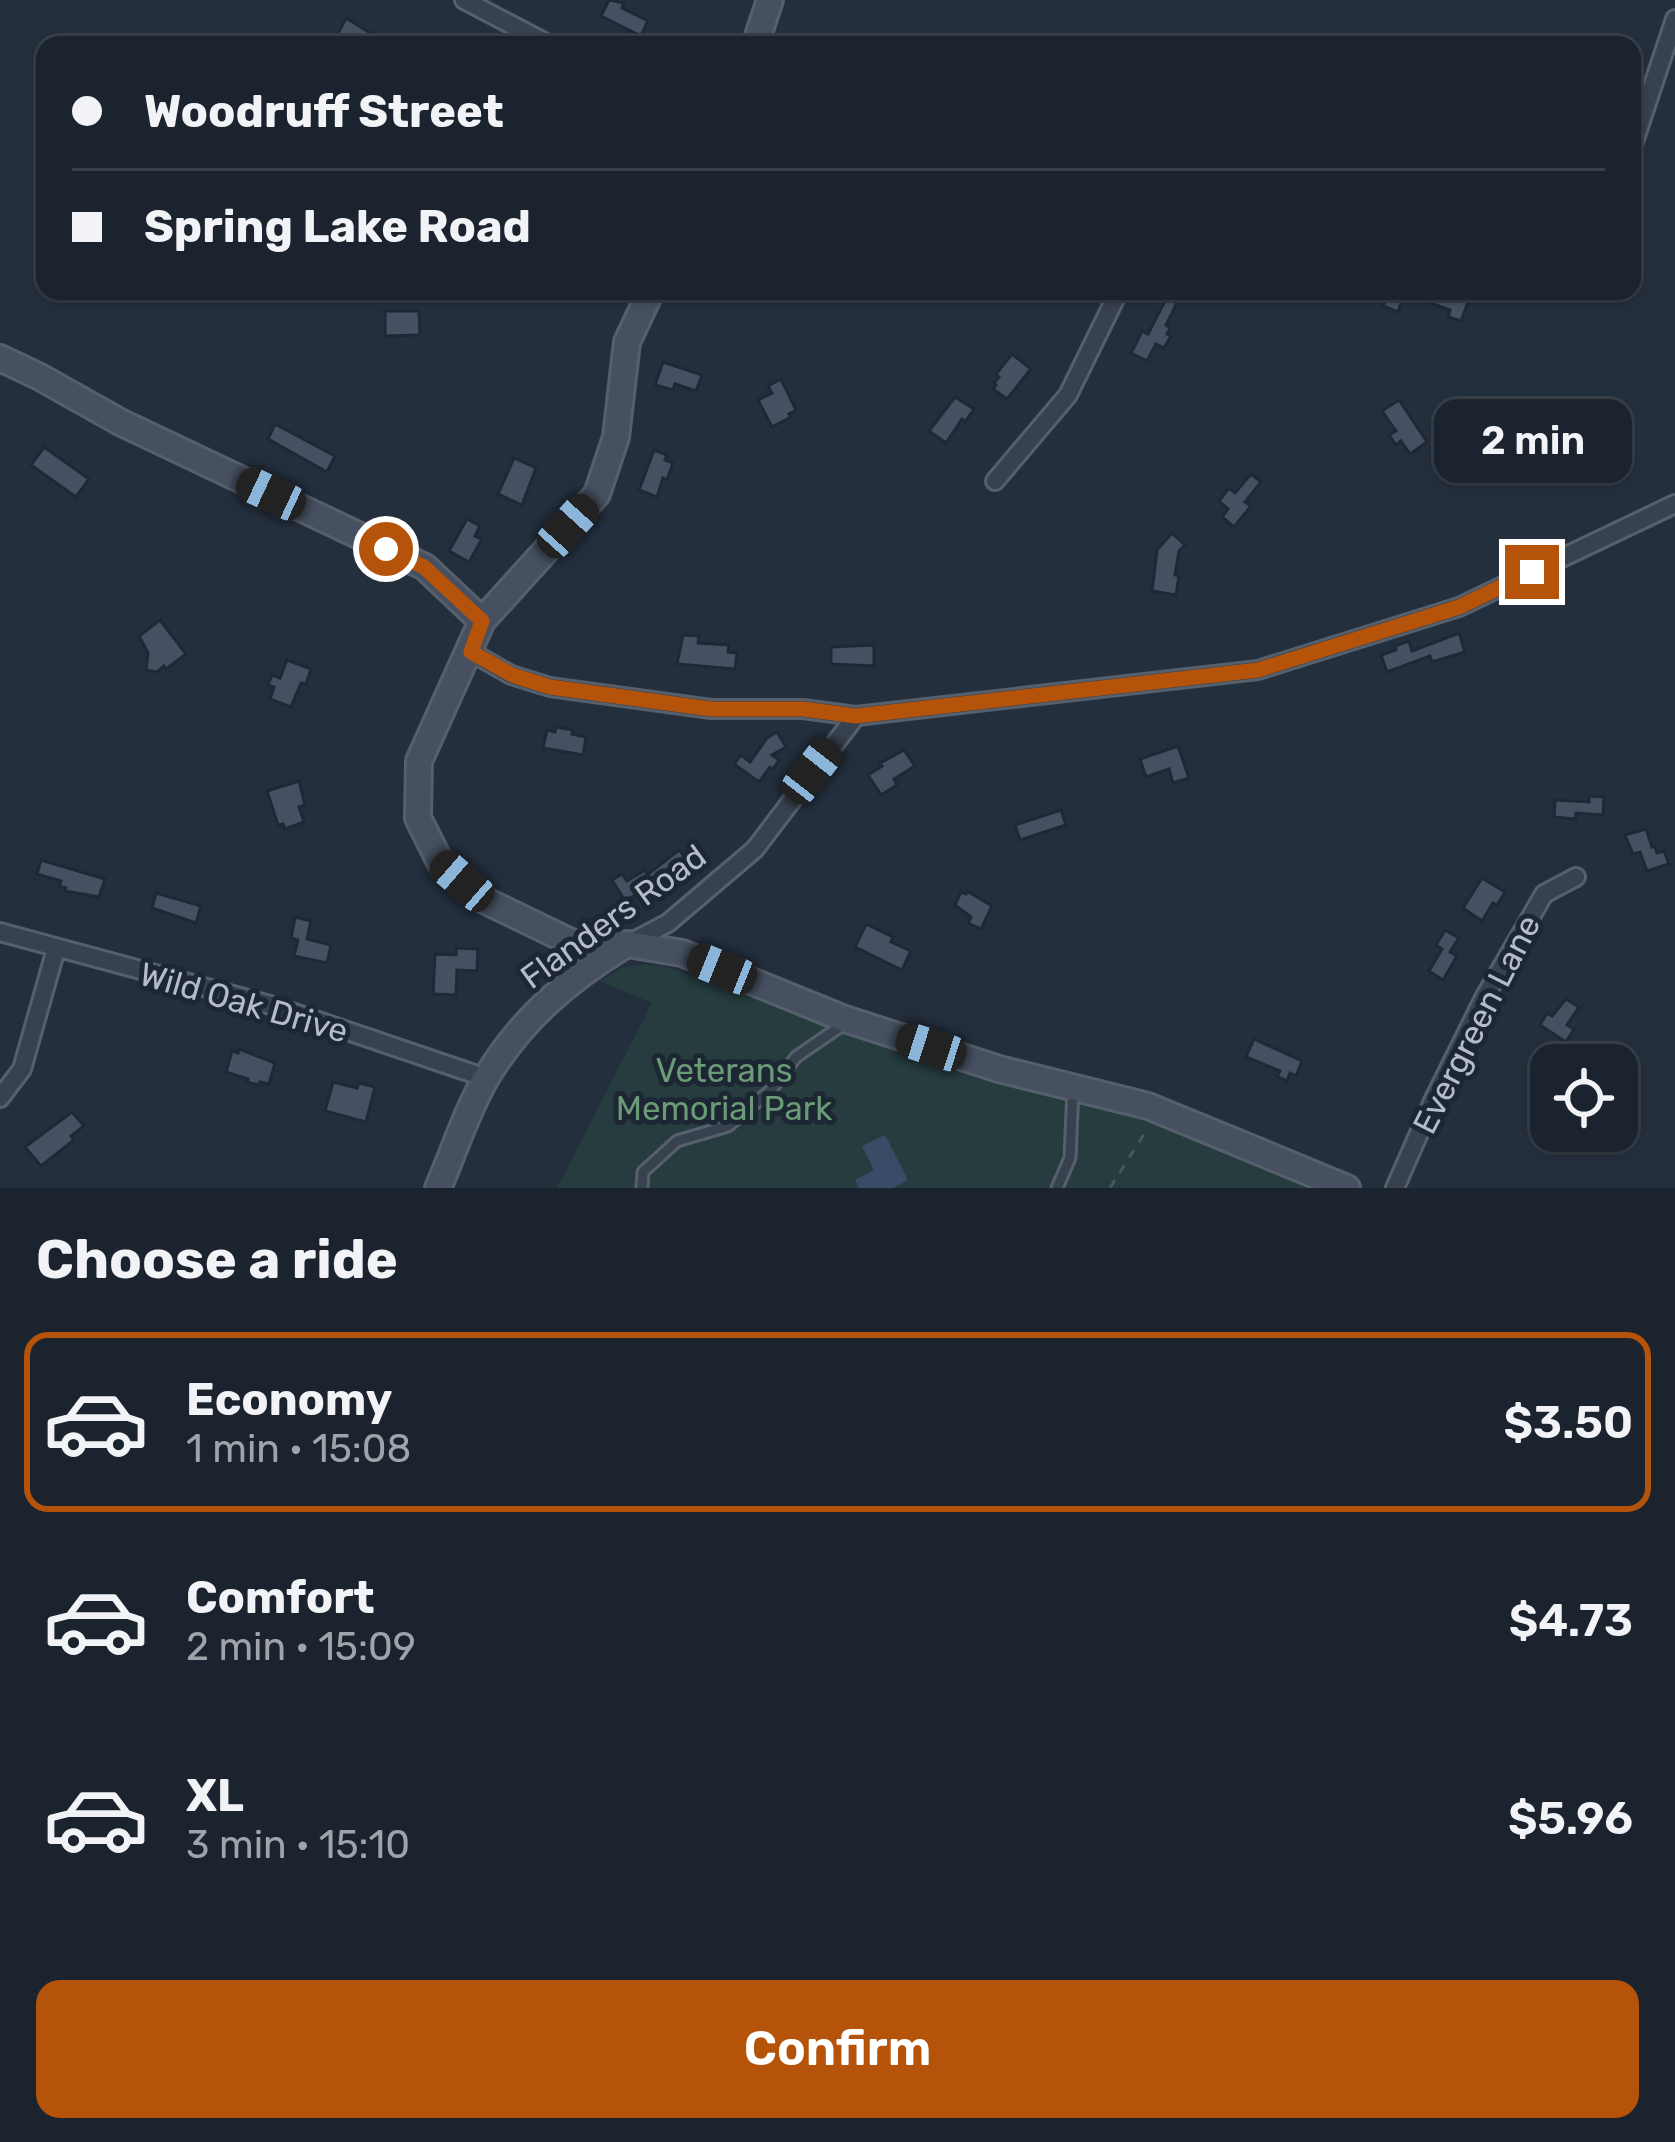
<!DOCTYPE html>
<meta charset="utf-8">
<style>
:root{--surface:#1b232e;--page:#282f3a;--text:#f1f3f6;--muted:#a0a4aa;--line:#39404a;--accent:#b45309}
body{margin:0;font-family:Rubik,sans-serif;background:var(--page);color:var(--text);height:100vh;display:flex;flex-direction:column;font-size:45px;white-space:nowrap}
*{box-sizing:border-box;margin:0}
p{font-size:39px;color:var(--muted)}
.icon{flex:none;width:66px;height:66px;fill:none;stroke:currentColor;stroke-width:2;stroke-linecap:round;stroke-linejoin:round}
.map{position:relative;height:1188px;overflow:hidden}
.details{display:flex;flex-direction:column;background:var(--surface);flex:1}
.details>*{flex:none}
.banner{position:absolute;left:36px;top:36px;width:1605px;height:264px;border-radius:24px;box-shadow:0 3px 9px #0004,0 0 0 3px var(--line);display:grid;align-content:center;height:264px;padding:0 36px;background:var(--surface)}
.controls{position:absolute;left:1530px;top:1044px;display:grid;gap:24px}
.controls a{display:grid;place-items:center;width:108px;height:108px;border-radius:24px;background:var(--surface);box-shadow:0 3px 9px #0004,0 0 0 3px var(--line);font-size:60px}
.end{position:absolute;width:54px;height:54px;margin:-27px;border:15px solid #b45309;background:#fff;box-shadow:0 0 0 6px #fff}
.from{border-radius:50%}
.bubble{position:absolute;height:84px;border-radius:24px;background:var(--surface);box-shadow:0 3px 9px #0004,0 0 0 3px var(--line);font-size:39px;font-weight:600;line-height:84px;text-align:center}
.car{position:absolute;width:36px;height:72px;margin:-36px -18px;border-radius:15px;box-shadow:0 0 9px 3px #0007;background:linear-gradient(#222 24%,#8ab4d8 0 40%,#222 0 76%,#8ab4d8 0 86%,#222 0)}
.banner b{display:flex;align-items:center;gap:42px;height:114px;font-size:45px}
.banner b+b{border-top:3px solid var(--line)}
.banner i{width:30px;height:30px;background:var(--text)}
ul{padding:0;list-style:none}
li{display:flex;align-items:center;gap:36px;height:180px;margin:0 24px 18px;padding:0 12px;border:6px solid transparent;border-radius:24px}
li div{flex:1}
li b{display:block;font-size:45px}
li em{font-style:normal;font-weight:600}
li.active{border-color:var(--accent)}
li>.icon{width:108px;height:108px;stroke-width:1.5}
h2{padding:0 36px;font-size:54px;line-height:144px}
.action{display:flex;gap:24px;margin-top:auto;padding:24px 36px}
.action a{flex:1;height:138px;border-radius:24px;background:var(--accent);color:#fff;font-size:48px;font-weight:600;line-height:138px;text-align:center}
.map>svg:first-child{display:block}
.green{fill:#263c3f}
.water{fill:#394c67}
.building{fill:#455162;stroke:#1f2835;stroke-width:3}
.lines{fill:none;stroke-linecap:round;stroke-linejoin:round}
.lane-casing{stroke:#565f6c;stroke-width:15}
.street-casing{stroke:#565f6c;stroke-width:22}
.secondary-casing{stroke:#565f6c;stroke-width:30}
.path{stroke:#44595c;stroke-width:3;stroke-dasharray:9 9;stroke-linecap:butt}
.lane{stroke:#38414e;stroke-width:9}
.street{stroke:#38414e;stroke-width:16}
.secondary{stroke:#465061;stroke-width:24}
.route{stroke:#b45309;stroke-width:15}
.labels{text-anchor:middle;stroke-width:10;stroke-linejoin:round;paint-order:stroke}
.street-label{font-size:33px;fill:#b4bcc9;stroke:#1d2633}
.park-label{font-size:33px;fill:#6b9a76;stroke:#1d2633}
</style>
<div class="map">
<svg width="1675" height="1188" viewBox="0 0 1675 1188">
<rect width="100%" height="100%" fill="#242f3e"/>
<polygon class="green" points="645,964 666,967 750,993 937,1062 1126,1109 1326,1188 557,1188 652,1003 600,981 622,968"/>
<polygon class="water" points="885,1135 908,1180 893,1188 859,1188 855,1180 874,1170 862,1146"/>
<g class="building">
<polygon points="609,0 624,3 622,8 648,21 641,36 601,16"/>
<polygon points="346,18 377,37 373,45 332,45"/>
<polygon points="1162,291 1183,291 1166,325 1170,328 1167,334 1171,336 1164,348 1156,344 1147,361 1131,353 1142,331 1148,334 1164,303 1158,300"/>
<polygon points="1389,291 1450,291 1449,296 1468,302 1461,321 1448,317 1450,310 1404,294 1398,312 1383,306"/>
<polygon points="385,311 419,311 420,335 385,336"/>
<polygon points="1012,354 1031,369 1007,399 993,389 996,385 994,383 999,377 996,374"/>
<polygon points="663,362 702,375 696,391 675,384 673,390 655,385"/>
<polygon points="781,379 796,410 789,414 791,417 772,427 758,400 772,393 768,386"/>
<polygon points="955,397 974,409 965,422 962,419 946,443 929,431"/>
<polygon points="1399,400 1427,442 1410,454 1401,441 1396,445 1389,435 1396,431 1382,411"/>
<polygon points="275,424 335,456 327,472 268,439"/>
<polygon points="44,447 89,479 76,497 31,465"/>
<polygon points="654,450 667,455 665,460 673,463 667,480 663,478 657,497 639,490"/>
<polygon points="514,458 536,468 522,505 498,494"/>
<polygon points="1251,474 1261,482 1245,502 1251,506 1234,527 1222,517 1228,509 1219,501 1229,488 1235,493"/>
<polygon points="467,519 480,526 475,536 482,539 469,562 449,551"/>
<polygon points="1172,533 1185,545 1179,551 1175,575 1179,576 1176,595 1152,591 1157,550"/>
<polygon points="160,620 186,654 166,669 164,666 157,672 146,670 148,653 139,636"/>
<polygon points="1459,633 1465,652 1432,662 1430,656 1387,672 1381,655 1396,650 1395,646 1409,641 1412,651"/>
<polygon points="683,635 699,636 698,643 729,645 728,652 737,653 735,669 677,664"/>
<polygon points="874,645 874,666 831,664 831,647"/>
<polygon points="287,660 311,669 306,684 301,683 291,707 270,699 274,687 268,685 272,675 280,678"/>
<polygon points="556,727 573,730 572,734 586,737 583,755 543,748 547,730 555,732"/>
<polygon points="777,732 786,747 772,755 779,760 773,769 770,767 759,782 734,764 741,755 750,762 767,738"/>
<polygon points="1178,746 1189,778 1173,783 1169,769 1146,777 1140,759"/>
<polygon points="904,750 915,766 894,779 897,785 881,795 868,775 882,766 880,763"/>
<polygon points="299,781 305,805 299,807 304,822 285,829 283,824 278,825 267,791"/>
<polygon points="1589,796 1604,797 1603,815 1576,813 1576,819 1554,817 1555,800 1589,802"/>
<polygon points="1061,810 1066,825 1020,840 1015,825"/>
<polygon points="1646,829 1652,847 1655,846 1657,853 1664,851 1669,864 1647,871 1640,852 1633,854 1625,835"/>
<polygon points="679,850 690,863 646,895 643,890 625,901 612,880 622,874 627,881 645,870 647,875"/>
<polygon points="41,860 105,879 99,897 65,891 66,888 59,886 61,881 37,874"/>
<polygon points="1482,878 1505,892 1497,905 1493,903 1482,921 1463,908"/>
<polygon points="967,891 992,906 981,929 968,923 971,917 955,905 961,892 966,894"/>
<polygon points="156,893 201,906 196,923 152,908"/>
<polygon points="295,917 311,921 307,939 331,945 327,963 294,956 298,940 291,938"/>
<polygon points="866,924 893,937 891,942 911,951 902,970 855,947"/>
<polygon points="1445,930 1459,938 1450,952 1457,956 1443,980 1429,971 1442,949 1436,945"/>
<polygon points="456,948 478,949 477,971 457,970 456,995 433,994 435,954 456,955"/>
<polygon points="1566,999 1579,1007 1567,1025 1574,1029 1566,1042 1540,1025 1547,1013 1552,1016"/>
<polygon points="1254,1039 1302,1061 1296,1076 1290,1073 1287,1081 1277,1076 1280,1071 1246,1057"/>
<polygon points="239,1049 275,1063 269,1084 260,1082 259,1085 247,1082 248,1079 226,1072 232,1051 238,1053"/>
<polygon points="333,1082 357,1088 359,1083 375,1087 366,1122 325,1111"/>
<polygon points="72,1112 84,1126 71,1136 74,1140 41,1166 25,1147"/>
</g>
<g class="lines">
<g class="lane-casing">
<g id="lane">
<polyline points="642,1188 643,1172 677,1141 728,1126 771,1090 796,1057 838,1028 840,1023"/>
<polyline points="1057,1188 1070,1158 1073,1088"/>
</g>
</g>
<g class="street-casing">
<g id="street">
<polyline points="464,0 550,45"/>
<polyline points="1632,148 1675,19"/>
<polyline points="995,481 1068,395 1119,291"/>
<polyline points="471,652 511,675 550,687 711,709 803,709 856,716 1258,670 1459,607 1675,504"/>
<polyline points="0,932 274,1006 486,1078"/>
<polyline points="628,944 668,923 755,849 856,716"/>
<polyline points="0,1098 22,1069 56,949"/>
<polyline points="1395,1188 1434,1099 1484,998 1544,894 1576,877"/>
</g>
</g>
<g class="secondary-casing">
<g id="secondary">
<polyline points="755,45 770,0"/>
<polyline points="651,291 627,342 616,437 597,494 482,621 419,761 418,818 440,862 484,900 579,946 628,944 682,953 842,1018 999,1069 1148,1106 1347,1188"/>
<polyline points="0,358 40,377 120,422 425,567 482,621"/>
<path d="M438 1188C454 1152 466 1112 486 1078 522 1018 568 980 625 945"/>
</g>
</g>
<polyline class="path" points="1110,1188 1148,1128"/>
<use href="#lane" class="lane"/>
<use href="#street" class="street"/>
<use href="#secondary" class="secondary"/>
</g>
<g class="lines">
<polyline class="route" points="386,549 424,567 482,621 471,652 512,675 550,687 711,709 803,709 856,716 1258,670 1459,607 1532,572"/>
</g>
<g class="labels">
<g class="street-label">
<text transform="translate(613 916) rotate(-36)" y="12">Flanders Road</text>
<text transform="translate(244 1002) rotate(16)" y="12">Wild Oak Drive</text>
<text transform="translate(1476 1024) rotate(-63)" y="12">Evergreen Lane</text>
</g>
<g class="park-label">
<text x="724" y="1082">Veterans<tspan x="724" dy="38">Memorial Park</tspan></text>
</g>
</g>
</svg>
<div class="controls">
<a><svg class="icon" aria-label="locate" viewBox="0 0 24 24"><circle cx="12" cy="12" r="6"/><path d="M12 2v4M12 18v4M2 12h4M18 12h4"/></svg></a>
</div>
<i class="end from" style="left:386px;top:549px"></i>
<i class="end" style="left:1532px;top:572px"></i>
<div class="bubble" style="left:1434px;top:399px;width:198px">2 min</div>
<i class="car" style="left:271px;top:494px;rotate:295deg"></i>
<i class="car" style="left:568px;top:526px;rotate:42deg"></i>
<i class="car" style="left:812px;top:771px;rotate:38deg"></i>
<i class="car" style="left:462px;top:881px;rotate:311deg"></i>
<i class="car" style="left:722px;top:969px;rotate:292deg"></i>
<i class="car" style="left:931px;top:1047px;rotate:288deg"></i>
<div class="banner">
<b><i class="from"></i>Woodruff Street</b>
<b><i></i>Spring Lake Road</b>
</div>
</div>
<section class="details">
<h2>Choose a ride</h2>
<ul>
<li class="active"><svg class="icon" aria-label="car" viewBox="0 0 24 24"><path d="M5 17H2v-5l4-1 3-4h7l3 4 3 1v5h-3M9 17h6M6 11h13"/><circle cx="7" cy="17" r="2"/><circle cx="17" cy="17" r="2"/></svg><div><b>Economy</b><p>1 min · 15:08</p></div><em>$3.50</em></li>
<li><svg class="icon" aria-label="car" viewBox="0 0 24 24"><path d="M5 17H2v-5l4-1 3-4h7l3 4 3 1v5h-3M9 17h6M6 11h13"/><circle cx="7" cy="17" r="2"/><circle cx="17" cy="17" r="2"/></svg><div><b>Comfort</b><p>2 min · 15:09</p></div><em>$4.73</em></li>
<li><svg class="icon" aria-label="car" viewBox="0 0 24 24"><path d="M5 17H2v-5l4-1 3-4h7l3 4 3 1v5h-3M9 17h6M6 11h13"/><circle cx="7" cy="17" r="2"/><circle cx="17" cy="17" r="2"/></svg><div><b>XL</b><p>3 min · 15:10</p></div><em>$5.96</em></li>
</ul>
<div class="action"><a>Confirm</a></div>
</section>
